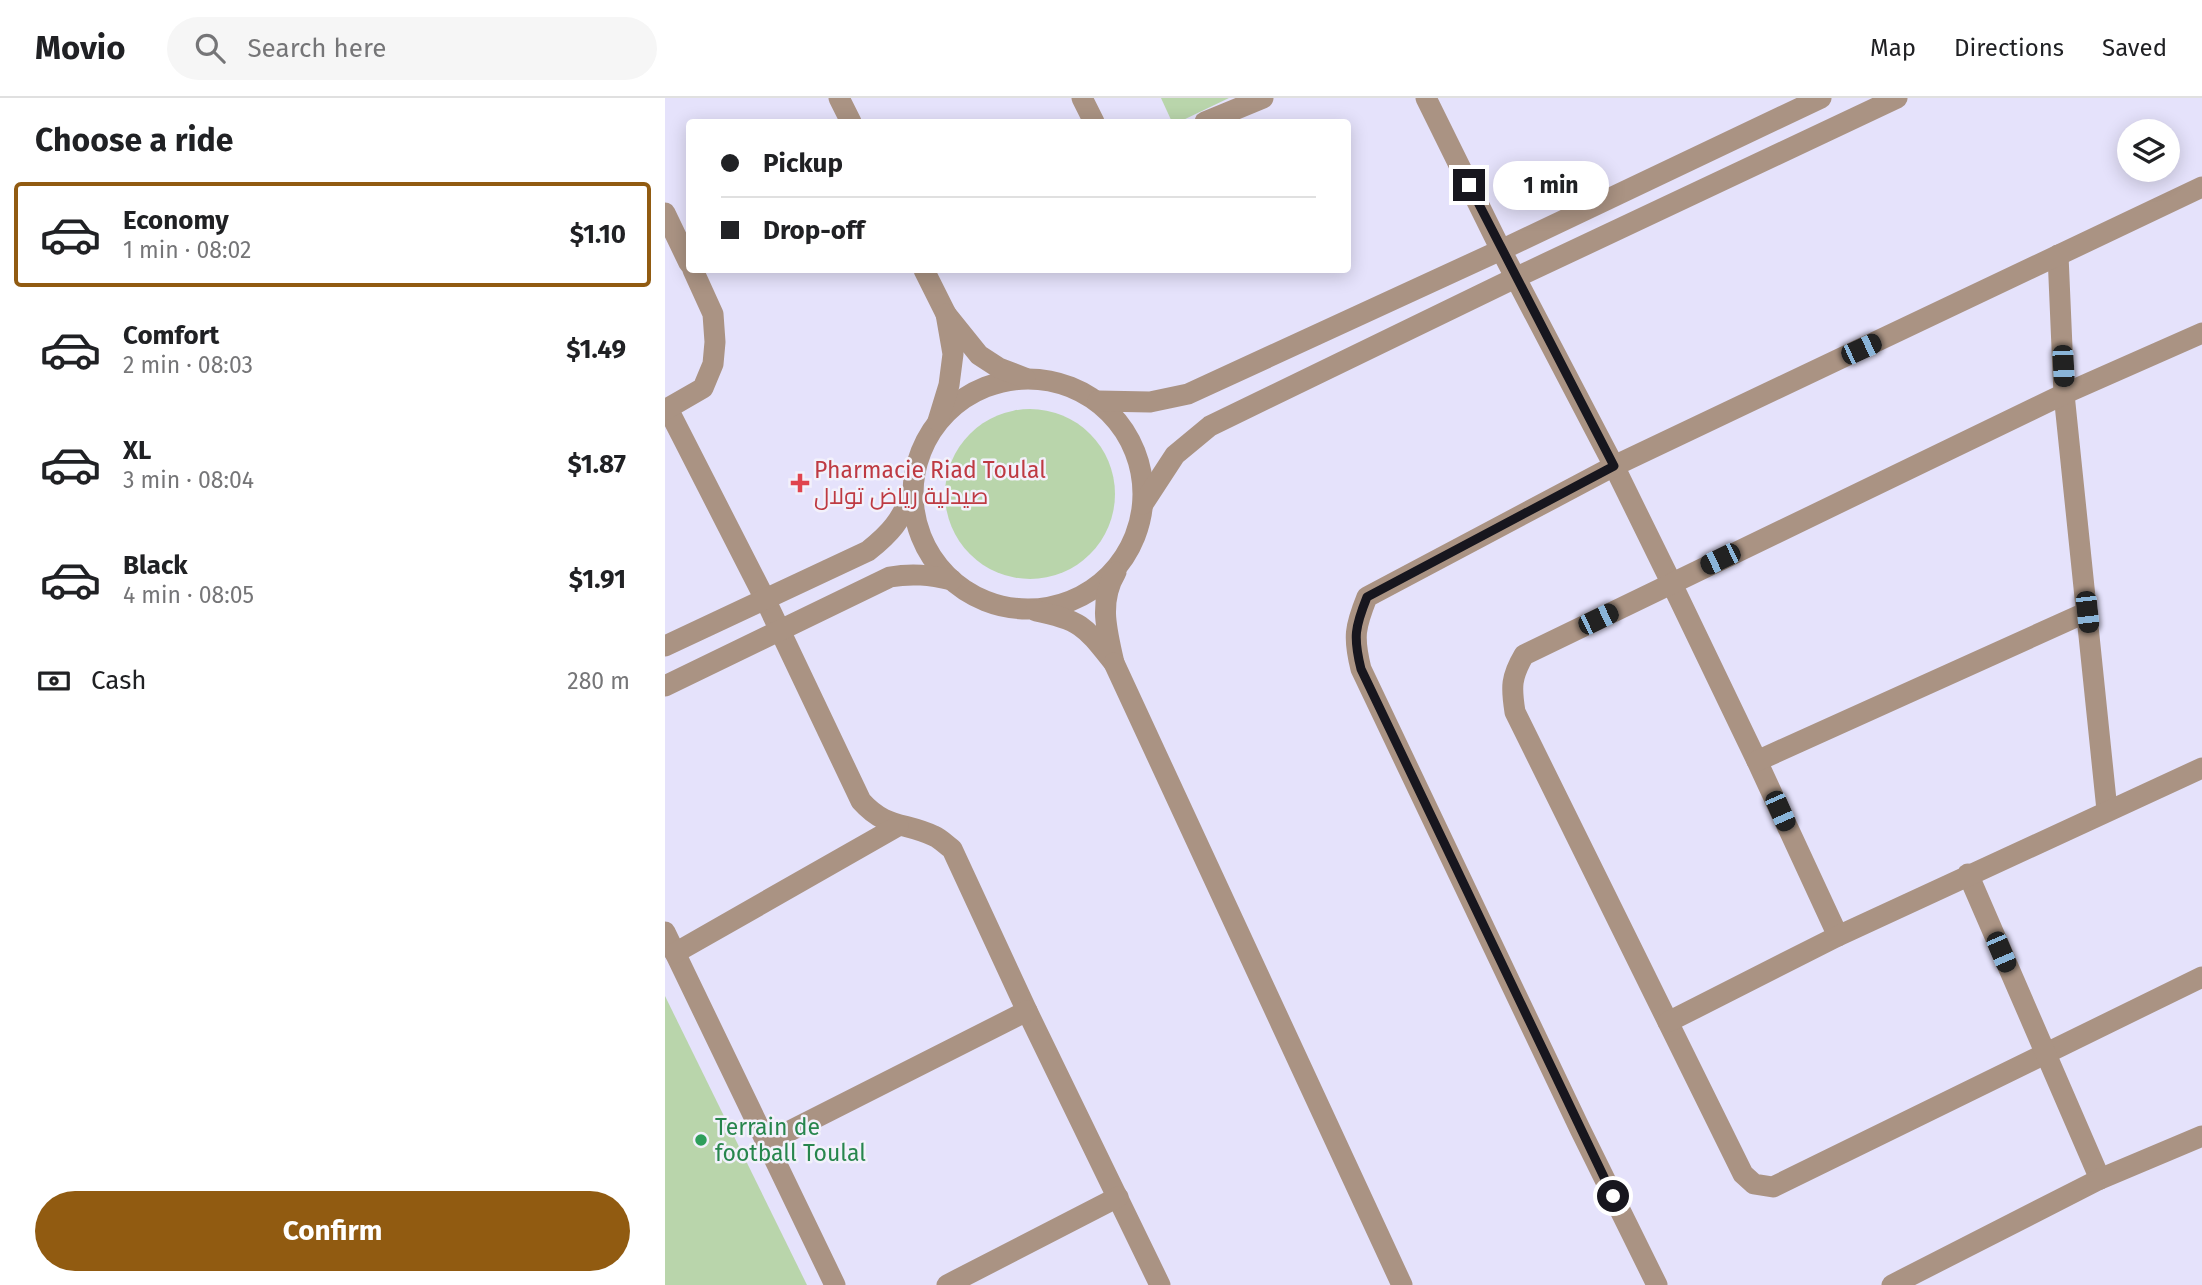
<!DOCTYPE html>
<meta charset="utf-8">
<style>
:root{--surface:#fff;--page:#f6f6f6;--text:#202124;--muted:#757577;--line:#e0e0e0;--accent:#915b11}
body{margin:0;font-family:"Fira Sans",Cairo,sans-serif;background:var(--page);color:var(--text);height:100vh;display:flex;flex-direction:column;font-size:26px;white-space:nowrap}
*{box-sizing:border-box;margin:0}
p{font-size:23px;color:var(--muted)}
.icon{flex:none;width:38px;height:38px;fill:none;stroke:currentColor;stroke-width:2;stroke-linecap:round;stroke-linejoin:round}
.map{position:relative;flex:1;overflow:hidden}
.side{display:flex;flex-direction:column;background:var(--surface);width:665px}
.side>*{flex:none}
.guide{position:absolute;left:21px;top:21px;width:665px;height:154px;border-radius:7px;box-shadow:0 4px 18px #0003;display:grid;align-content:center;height:154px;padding:0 35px;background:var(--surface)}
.controls{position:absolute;left:1452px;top:21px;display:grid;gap:14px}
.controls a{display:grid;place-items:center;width:63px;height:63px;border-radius:50%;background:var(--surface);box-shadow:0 4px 18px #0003;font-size:35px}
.end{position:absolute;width:32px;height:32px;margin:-16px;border:9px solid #17161e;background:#fff;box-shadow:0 0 0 4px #fff}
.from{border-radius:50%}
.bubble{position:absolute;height:49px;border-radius:24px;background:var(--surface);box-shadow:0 4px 18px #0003;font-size:23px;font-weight:700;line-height:49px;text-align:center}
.car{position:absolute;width:21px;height:42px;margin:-21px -10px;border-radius:9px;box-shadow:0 0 5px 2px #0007;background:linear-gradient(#222 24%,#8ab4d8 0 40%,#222 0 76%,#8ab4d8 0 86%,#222 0)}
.guide b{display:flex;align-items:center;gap:24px;height:66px;font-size:26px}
.guide b+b{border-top:2px solid var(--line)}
.guide i{width:18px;height:18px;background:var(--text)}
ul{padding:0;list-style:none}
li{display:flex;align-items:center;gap:21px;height:105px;margin:0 14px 10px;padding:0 21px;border:4px solid transparent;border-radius:7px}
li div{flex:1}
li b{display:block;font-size:26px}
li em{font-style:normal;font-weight:700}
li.current{border-color:var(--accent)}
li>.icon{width:63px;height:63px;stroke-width:1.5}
h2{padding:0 35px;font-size:32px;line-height:84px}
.pay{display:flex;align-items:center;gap:18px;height:77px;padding:0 35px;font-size:26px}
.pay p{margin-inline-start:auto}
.button{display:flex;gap:14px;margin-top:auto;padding:14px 35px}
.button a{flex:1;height:80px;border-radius:42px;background:var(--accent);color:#fff;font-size:28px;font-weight:700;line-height:80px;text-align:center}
header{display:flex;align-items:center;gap:42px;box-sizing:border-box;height:98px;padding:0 35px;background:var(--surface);border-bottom:2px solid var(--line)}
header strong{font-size:33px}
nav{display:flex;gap:38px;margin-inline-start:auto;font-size:24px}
.search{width:490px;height:63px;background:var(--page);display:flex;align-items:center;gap:18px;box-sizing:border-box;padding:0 24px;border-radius:38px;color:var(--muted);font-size:26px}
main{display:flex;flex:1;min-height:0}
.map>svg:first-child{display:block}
.green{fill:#b9d5ab}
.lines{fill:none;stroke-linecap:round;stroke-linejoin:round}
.street{stroke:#aa9383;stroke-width:21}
.route{stroke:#17161e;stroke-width:9}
.health-dot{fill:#e0444e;stroke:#f2f1fb;stroke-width:2.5}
.leisure-dot{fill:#2e9e5b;stroke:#f2f1fb;stroke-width:2.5}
.labels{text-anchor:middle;stroke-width:5;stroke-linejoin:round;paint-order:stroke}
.health-label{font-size:23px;fill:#be3a42;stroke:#f2f1fb;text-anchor:start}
.leisure-label{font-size:23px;fill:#27864d;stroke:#f2f1fb;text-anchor:start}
</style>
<header>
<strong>Movio</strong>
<div class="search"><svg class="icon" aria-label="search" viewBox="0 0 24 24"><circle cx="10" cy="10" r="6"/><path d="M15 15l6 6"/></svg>Search here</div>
<nav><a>Map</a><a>Directions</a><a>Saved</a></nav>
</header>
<main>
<section class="side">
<h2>Choose a ride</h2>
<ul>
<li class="current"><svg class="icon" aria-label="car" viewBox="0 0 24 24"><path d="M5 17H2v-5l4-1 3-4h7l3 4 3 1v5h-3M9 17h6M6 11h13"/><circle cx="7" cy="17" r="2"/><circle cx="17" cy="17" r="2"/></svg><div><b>Economy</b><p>1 min · 08:02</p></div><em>$1.10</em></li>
<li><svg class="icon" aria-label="car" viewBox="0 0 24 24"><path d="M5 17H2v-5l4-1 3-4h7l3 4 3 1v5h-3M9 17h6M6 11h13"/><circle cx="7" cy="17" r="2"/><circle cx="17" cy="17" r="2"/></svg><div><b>Comfort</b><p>2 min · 08:03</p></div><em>$1.49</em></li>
<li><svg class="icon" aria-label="car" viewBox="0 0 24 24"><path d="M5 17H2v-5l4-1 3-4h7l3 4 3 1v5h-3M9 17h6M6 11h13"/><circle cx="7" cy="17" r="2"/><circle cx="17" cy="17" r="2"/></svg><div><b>XL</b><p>3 min · 08:04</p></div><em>$1.87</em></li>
<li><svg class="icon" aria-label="car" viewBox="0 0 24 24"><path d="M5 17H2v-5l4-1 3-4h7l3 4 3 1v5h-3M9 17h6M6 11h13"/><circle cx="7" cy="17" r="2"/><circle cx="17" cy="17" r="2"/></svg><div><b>Black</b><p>4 min · 08:05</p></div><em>$1.91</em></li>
</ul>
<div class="pay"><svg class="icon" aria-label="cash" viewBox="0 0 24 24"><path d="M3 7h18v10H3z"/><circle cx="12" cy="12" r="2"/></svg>Cash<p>280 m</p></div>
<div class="button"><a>Confirm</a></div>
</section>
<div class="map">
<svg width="1537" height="1187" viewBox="0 0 1537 1187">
<rect width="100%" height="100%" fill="#e5e2fb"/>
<g class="green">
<polygon points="496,0 564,0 514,24 507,24"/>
<circle cx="365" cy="396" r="85"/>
<polygon points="0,898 142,1187 0,1187"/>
</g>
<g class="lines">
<g class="street">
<polyline points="174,0 186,24"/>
<polyline points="417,0 429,24"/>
<polyline points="761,0 836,152 949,368 1006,484 1092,663 1173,838"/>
<polyline points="540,24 598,0"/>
<polyline points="0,115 24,165"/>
<polyline points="1393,157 1399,296 1442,712"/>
<polyline points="259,172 281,216"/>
<path d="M1537 235 1399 296 859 557C846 579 846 589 850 614L1078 1076 1089 1086 1108 1089 1537 879"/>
<circle cx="363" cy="396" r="115"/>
<polyline points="433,303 485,304 523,296 836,152 1156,0"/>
<path d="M3 311 100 501 196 703C221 731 240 724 269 738 276 741 281 747 287 751L362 913 495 1187"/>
<polyline points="0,312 38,290 48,266 50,244 48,216 28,172"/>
<polyline points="273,323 284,287 288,256 281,216 314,257 334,270 360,280"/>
<polyline points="478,406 510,357 545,328 850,180 1232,0"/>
<path d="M371 513C417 522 421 530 449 565 442 533 433 504 451 474"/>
<path d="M0 548 203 453C227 434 235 423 247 396"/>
<polyline points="449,565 737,1187"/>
<path d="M0 588 225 479C247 475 265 477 287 482"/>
<polyline points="1092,663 1422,514"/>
<polyline points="1303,776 1435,1081"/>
<polyline points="0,834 170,1187"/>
<polyline points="10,855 233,728"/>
<polyline points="1003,924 1173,838 1537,670"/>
<polyline points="101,1045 362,913"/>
<polyline points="282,1187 453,1099"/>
<path d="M992 1187 915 1031 696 571C688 539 690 529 702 499L949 368 1537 89"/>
<polyline points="1227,1187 1435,1081 1537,1038"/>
</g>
</g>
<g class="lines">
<path class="route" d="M804 87 949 368 702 499C690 529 688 539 696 571L948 1098"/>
</g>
<path class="health-dot" d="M131.5 374.5h7v7h7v7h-7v7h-7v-7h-7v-7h7z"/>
<circle class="leisure-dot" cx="36" cy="1042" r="7"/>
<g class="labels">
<g class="health-label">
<text x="149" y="380">Pharmacie Riad Toulal<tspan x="149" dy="26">صيدلية رياض تولال</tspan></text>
</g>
<g class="leisure-label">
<text x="50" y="1037">Terrain de<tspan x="50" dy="26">football Toulal</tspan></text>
</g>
</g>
</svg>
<div class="controls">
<a><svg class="icon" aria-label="layers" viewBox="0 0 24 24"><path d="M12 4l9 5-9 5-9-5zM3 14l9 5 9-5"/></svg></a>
</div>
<i class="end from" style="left:948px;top:1098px"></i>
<i class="end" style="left:804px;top:87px"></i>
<div class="bubble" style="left:828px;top:63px;width:116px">1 min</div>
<i class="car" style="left:1196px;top:251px;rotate:65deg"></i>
<i class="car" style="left:1398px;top:268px;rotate:177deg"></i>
<i class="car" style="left:1055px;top:461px;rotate:244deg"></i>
<i class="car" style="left:1422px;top:514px;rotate:174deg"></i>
<i class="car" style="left:933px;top:521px;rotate:64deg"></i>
<i class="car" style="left:1115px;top:713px;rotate:156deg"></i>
<i class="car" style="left:1336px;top:854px;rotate:157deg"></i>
<div class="guide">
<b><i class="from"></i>Pickup</b>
<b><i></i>Drop-off</b>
</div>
</div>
</main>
